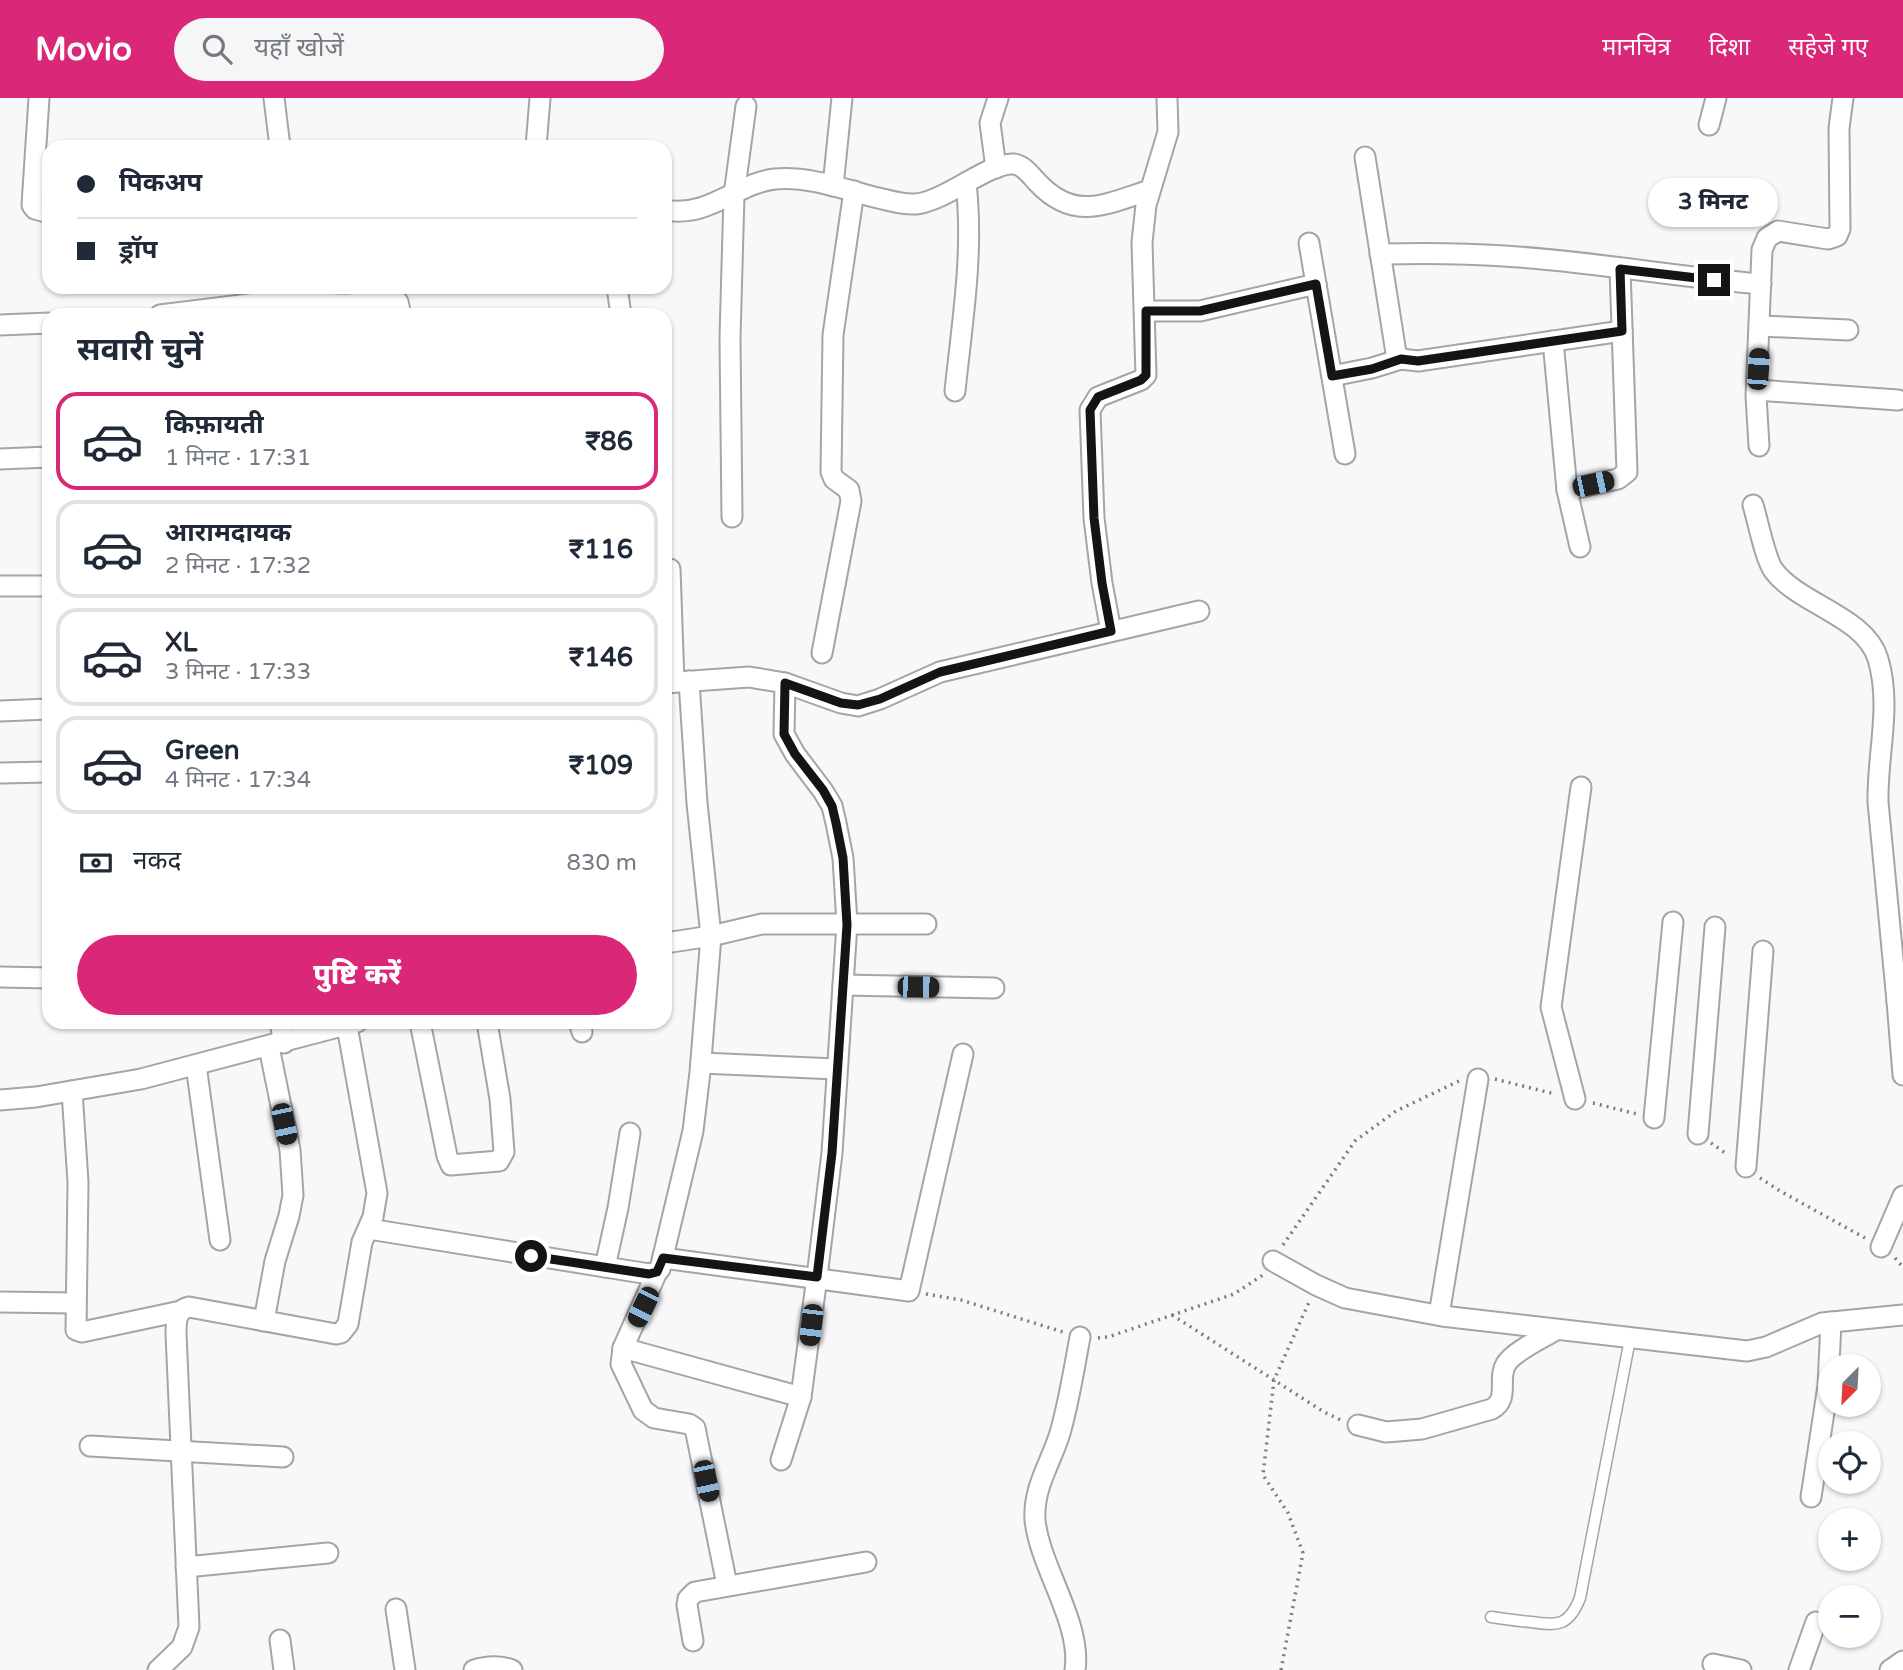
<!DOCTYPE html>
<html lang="hi">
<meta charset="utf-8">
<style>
:root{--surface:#fff;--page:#f6f6f7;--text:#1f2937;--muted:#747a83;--line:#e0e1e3;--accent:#db2777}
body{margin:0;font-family:"Varela Round","Noto Sans Devanagari",sans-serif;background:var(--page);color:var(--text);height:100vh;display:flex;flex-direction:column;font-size:26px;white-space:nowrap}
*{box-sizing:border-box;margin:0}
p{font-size:23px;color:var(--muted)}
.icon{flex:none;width:38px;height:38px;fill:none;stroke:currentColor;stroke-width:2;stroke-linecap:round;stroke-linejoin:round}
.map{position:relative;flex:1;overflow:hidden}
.sheet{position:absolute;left:42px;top:210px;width:630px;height:721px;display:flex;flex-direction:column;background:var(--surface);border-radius:21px;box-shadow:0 2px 5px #0004}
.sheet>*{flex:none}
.top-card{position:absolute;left:42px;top:42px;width:630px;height:154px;border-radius:21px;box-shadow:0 2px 5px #0004;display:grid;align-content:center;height:154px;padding:0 35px;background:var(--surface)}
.needle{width:46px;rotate:204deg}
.controls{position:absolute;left:1818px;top:1256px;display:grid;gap:14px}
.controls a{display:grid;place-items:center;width:63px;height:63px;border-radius:50%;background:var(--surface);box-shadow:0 2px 5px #0004;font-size:35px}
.end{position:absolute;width:32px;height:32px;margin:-16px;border:9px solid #141414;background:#fff;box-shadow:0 0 0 4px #fff}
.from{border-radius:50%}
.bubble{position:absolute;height:49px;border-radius:24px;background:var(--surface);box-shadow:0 2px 5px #0004;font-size:23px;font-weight:800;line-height:49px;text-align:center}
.car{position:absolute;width:21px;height:42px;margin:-21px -10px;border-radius:9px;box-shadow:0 0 5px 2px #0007;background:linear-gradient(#222 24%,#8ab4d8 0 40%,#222 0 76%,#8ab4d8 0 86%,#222 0)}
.top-card b{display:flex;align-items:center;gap:24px;height:66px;font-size:26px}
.top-card b+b{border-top:2px solid var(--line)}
.top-card i{width:18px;height:18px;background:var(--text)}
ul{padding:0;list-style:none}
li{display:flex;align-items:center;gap:21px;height:98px;margin:0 14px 10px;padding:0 21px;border:4px solid var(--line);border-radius:21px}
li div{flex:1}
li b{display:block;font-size:26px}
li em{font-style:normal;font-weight:800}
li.current{border-color:var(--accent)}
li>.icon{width:63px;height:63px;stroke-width:1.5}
h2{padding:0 35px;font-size:32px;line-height:84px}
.pay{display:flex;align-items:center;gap:18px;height:77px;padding:0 35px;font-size:26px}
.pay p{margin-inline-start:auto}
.button{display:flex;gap:14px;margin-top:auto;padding:14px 35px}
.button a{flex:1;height:80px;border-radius:42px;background:var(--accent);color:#fff;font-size:28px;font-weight:800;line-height:80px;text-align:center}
header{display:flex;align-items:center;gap:42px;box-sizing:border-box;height:98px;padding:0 35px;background:var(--accent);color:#fff}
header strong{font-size:33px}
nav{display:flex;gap:38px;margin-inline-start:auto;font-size:24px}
.search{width:490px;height:63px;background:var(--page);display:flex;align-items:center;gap:18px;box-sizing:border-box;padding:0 24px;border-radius:38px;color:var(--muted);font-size:26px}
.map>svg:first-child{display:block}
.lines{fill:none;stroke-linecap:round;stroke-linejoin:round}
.lane-casing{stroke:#a5a5a7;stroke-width:13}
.street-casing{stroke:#a5a5a7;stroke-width:23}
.path{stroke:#7d7d7e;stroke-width:3.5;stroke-dasharray:2 5;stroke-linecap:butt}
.lane{stroke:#fff;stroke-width:10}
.street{stroke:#fff;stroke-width:19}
.route{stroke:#141414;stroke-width:9}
</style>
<header>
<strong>Movio</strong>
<div class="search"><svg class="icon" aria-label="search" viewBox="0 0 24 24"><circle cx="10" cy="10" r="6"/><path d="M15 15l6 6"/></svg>यहाँ खोजें</div>
<nav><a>मानचित्र</a><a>दिशा</a><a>सहेजे गए</a></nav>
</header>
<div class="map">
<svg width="1903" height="1572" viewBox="0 0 1903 1572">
<rect width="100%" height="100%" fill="#f8f8fa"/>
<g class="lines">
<g class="lane-casing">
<path id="lane" d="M1491 1519C1505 1521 1518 1523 1531 1524 1558 1528 1569 1528 1580 1500L1630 1241"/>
</g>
<g class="street-casing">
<g id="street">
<polyline points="39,0 32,107 35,111 49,115"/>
<polyline points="274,0 280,49"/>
<polyline points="1709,27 1716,0"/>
<polyline points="536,49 540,0"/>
<polyline points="1365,59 1396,255 1401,261 1418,263 1622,233"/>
<polyline points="996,70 990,25 998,0"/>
<polyline points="833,88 842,0"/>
<path d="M665 112C710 120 737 85 775 81 809 78 843 91 874 99 888 102 902 107 916 106 946 103 989 64 1014 66 1024 67 1031 78 1038 85 1075 124 1106 106 1150 92"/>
<polyline points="1309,145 1345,356"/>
<path d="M1380 156C1422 155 1463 155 1504 158 1590 163 1675 179 1761 186"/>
<polyline points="617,189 621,217"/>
<polyline points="1146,213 1200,213 1316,186"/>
<polyline points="160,217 264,204 348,206 388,202 398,204 401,217"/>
<polyline points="0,227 49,225"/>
<polyline points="1761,228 1848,232"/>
<polyline points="1553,243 1567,392 1580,449"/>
<polyline points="1332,278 1372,270 1401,261"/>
<polyline points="1757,292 1898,302"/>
<path d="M955 293C962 225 974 155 966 85"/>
<polyline points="1759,348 1756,298 1762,152 1767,140 1778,133 1828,141 1837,138 1840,131 1839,30 1843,0"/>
<polyline points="0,361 49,359"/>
<polyline points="1567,392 1618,381 1627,374 1620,171"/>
<path d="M1753 407C1758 423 1765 461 1774 473 1800 507 1865 518 1878 561 1892 608 1877 656 1878 704L1897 903 1903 905"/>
<polyline points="732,419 730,240 734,97 746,8"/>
<polyline points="670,471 674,584"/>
<polyline points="0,488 49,488"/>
<polyline points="1111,533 1102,485 1094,420 1090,312 1098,299 1141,282 1146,277 1142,144 1146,107 1168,34 1167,0"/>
<polyline points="822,555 851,403 849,392 834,381 831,374 833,237 854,93"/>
<polyline points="665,585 749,579 785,585 841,605 858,608 880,601 940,574 1199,513"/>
<polyline points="0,613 49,611"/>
<polyline points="0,675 49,674"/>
<polyline points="665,845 711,838 762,826 926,826"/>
<polyline points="0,879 49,880"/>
<polyline points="843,887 994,890"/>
<polyline points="1897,903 1903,977"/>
<polyline points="280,924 284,945"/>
<polyline points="420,924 447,1058 451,1067 499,1063 504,1054 500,1001 487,924"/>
<polyline points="579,924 582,934"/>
<polyline points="701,965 836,971"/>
<polyline points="196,967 220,1142"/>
<polyline points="72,993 78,1084 76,1232 82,1234 181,1213"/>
<polyline points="1575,1001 1551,909 1581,689"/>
<polyline points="0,1002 36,999 141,981 357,924"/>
<polyline points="1654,1020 1673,824"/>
<polyline points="1698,1036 1715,829"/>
<polyline points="1746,1069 1763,853"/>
<polyline points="369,1131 649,1176 657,1174 660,1171 693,1033 700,974 711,838 697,705 689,583"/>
<polyline points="1881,1149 1903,1098"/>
<polyline points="663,1160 909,1193 963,956"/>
<polyline points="1273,1163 1316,1187 1345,1200 1442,1218 1747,1253 1766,1249 1822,1225 1903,1217"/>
<polyline points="605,1169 618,1110 630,1035"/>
<polyline points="657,1174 623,1250 621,1266 643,1312 654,1320 689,1326 695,1330 727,1487"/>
<polyline points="0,1204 75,1205"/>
<polyline points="1439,1217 1478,981"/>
<polyline points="264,1223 275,1163 289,1118 293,1097 290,1052 269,949"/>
<polyline points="623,1250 801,1299"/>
<path d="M1358 1327 1386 1334 1422 1331 1492 1311C1510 1301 1497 1281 1506 1266 1514 1253 1543 1240 1556 1232"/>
<polyline points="90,1348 283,1359"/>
<polyline points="781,1362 801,1299 817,1179 832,1055 847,826 843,760 836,725 832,708 823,693 795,656 784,636 785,585"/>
<polyline points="1811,1399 1828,1288 1831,1224"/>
<polyline points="186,1469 328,1455"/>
<polyline points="396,1511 405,1572"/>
<polyline points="280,1542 284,1572"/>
<polyline points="693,1543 687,1507 688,1501 695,1494 866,1464"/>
<polyline points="1713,1566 1741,1572"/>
<path d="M158 1572 182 1549 189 1529 176 1236C176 1224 176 1212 189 1209L336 1236 341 1235 348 1226 362 1144 373 1119 377 1095 347 928"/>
<path d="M474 1572C487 1568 499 1567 512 1572"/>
<path d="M1075 1572C1082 1525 1040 1470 1035 1422 1033 1389 1051 1365 1060 1335 1069 1304 1074 1271 1080 1239"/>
<polyline points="1799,1572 1816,1524"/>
<polyline points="1890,1572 1903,1563"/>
</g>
</g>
<g class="path">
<polyline points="1495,981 1555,996"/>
<polyline points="1593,1005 1637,1016"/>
<polyline points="1711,1045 1728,1057"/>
<polyline points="1760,1080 1780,1093 1865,1140"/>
<polyline points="1283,1147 1355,1043 1396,1013 1459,983"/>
<polyline points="1895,1160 1903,1169"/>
<polyline points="926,1196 961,1202 1063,1234"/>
<polyline points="1172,1217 1324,1314 1343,1323"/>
<polyline points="1098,1240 1108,1239 1234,1196 1263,1177"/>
<polyline points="1281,1572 1303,1455 1288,1415 1263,1377 1274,1282 1310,1202"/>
</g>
<use href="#lane" class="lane"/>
<use href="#street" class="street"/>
</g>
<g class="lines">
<polyline class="route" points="531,1158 649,1176 657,1174 663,1160 817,1179 832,1055 847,827 843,760 836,725 832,708 823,692 795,656 784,636 785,585 841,605 858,607 880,601 940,574 1111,533 1102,485 1094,420 1090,312 1098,299 1141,282 1146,277 1146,213 1200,213 1316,186 1332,278 1372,271 1401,261 1418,263 1622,233 1620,171 1714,182"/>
</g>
</svg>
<div class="controls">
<a><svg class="needle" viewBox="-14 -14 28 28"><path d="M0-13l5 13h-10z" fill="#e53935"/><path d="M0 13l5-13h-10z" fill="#747a83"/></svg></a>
<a><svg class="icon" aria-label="locate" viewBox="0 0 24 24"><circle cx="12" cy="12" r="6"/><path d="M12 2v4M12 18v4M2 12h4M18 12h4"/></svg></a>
<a>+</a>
<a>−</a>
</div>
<i class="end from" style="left:531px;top:1158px"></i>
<i class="end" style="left:1714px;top:182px"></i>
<div class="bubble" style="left:1648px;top:80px;width:130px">3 मिनट</div>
<i class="car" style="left:1758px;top:271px;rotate:4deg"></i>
<i class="car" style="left:1593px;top:386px;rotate:78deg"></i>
<i class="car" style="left:918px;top:889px;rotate:91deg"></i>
<i class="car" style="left:284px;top:1026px;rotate:168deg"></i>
<i class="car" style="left:643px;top:1209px;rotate:206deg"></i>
<i class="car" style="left:811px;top:1227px;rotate:187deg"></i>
<i class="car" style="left:706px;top:1383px;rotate:168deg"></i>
<div class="top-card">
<b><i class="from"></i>पिकअप</b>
<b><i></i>ड्रॉप</b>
</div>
<section class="sheet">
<h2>सवारी चुनें</h2>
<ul>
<li class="current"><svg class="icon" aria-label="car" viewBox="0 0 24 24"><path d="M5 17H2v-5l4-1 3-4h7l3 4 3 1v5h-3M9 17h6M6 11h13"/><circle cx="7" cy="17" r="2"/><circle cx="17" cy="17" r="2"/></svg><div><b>किफ़ायती</b><p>1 मिनट · 17:31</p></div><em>₹86</em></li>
<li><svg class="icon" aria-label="car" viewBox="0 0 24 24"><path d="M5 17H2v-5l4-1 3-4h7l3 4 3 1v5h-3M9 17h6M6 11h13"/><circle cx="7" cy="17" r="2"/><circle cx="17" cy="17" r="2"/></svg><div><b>आरामदायक</b><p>2 मिनट · 17:32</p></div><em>₹116</em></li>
<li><svg class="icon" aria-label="car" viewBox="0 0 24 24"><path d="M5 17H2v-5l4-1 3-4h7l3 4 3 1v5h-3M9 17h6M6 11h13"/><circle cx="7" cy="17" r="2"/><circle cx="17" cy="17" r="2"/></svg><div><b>XL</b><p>3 मिनट · 17:33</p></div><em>₹146</em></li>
<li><svg class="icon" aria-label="car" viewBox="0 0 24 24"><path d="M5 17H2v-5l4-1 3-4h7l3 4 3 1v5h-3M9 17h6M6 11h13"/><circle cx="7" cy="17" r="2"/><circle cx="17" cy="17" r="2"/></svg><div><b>Green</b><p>4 मिनट · 17:34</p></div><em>₹109</em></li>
</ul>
<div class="pay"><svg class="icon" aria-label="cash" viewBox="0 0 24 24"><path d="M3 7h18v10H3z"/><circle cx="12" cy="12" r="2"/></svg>नकद<p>830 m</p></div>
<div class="button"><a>पुष्टि करें</a></div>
</section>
</div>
